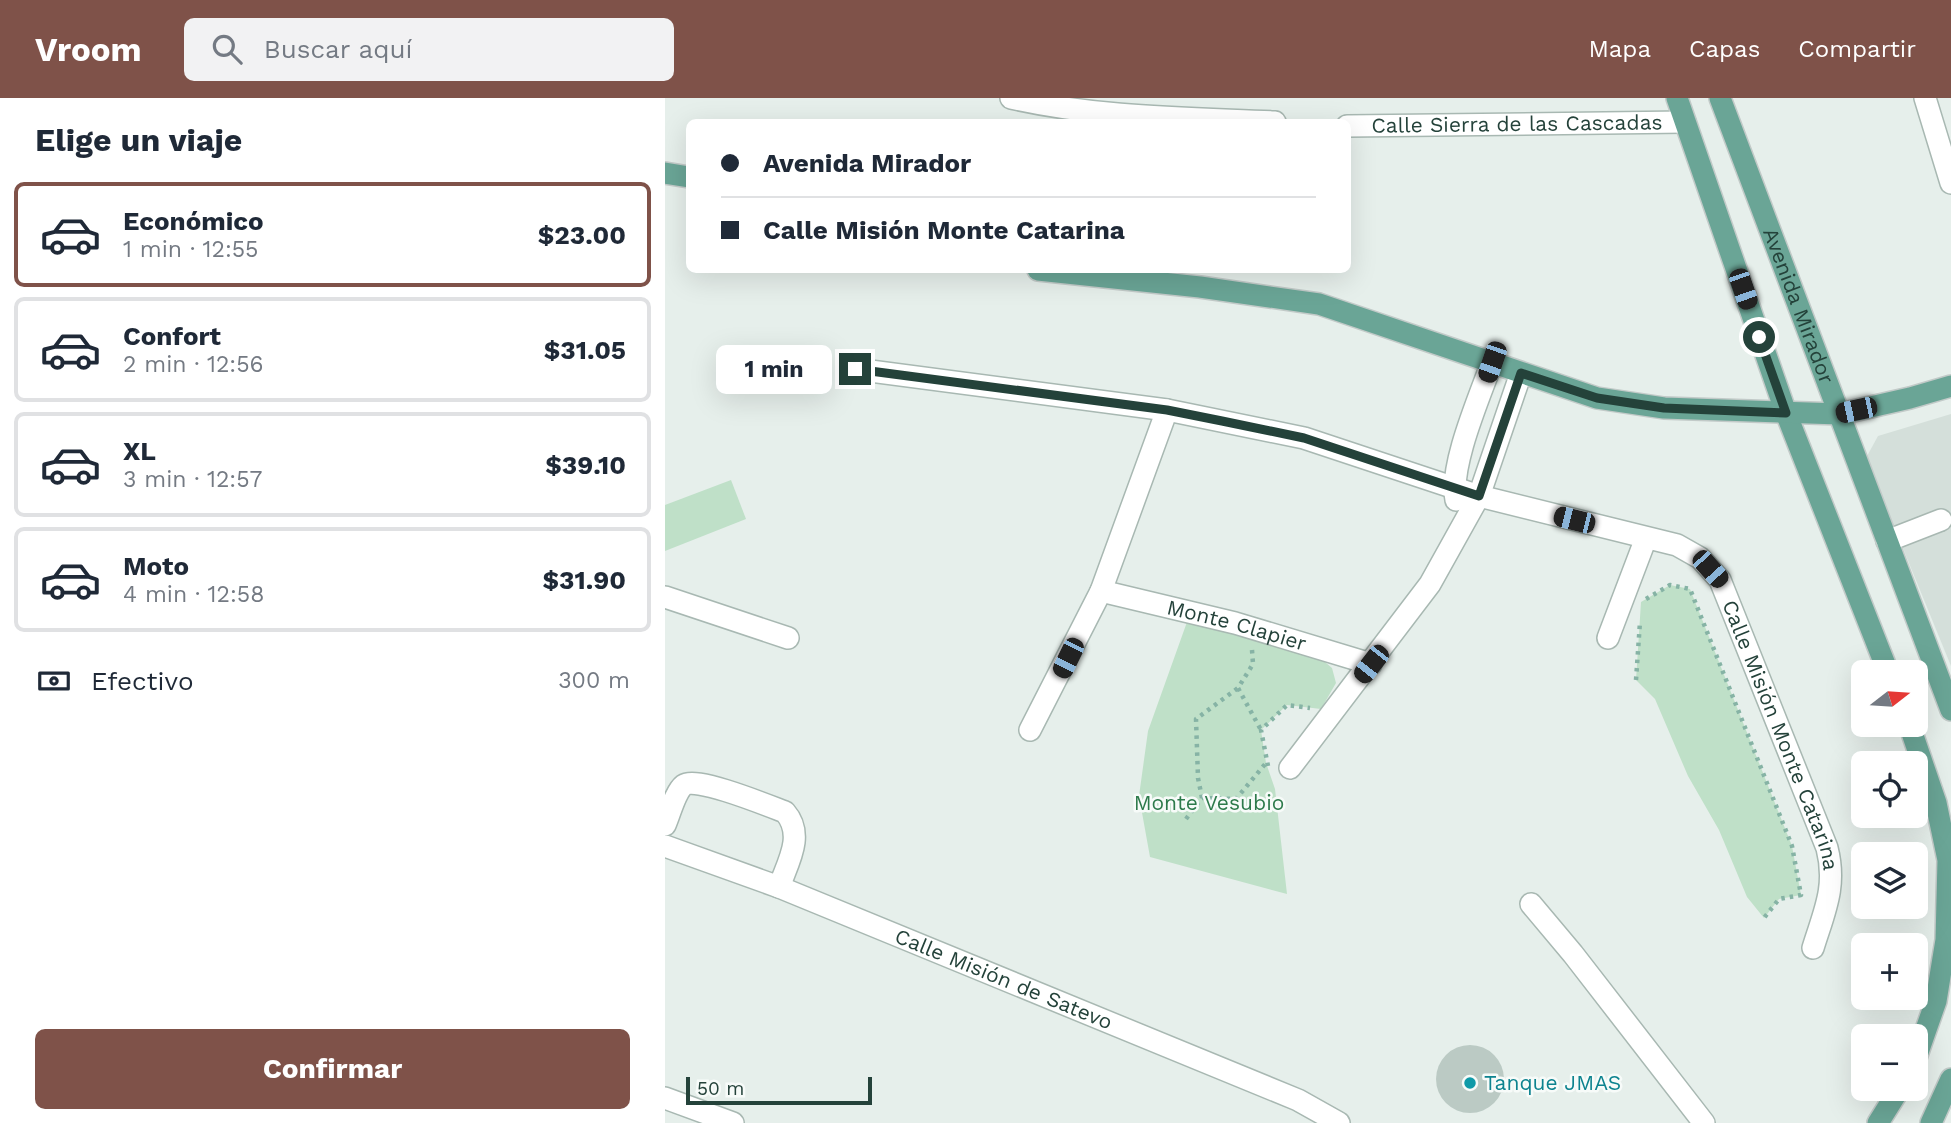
<!DOCTYPE html>
<html lang="es">
<meta charset="utf-8">
<style>
:root{--surface:#fff;--page:#f2f2f3;--text:#1f2937;--muted:#747a83;--line:#e0e1e3;--accent:#7f5249}
body{margin:0;font-family:"Work Sans",sans-serif;background:var(--page);color:var(--text);height:100vh;display:flex;flex-direction:column;font-size:26px;white-space:nowrap}
*{box-sizing:border-box;margin:0}
p{font-size:23px;color:var(--muted)}
.icon{flex:none;width:38px;height:38px;fill:none;stroke:currentColor;stroke-width:2;stroke-linecap:round;stroke-linejoin:round}
.map{position:relative;flex:1;overflow:hidden}
.side{display:flex;flex-direction:column;background:var(--surface);width:665px}
.side>*{flex:none}
.top-card{position:absolute;left:21px;top:21px;width:665px;height:154px;border-radius:10px;box-shadow:0 7px 28px #0002;display:grid;align-content:center;height:154px;padding:0 35px;background:var(--surface)}
.needle{width:46px;rotate:73deg}
.tools{position:absolute;left:1186px;top:562px;display:grid;gap:14px}
.tools a{display:grid;place-items:center;width:77px;height:77px;border-radius:10px;background:var(--surface);box-shadow:0 7px 28px #0002;font-size:35px}
.scale{position:absolute;left:21px;bottom:18px;width:186px;box-sizing:border-box;padding-left:7px;border:4px solid #24423a;border-top:0;font-size:19px;line-height:24px;white-space:nowrap;color:#24423a;-webkit-text-stroke:5px #f7fbf9;paint-order:stroke}
.end{position:absolute;width:32px;height:32px;margin:-16px;border:9px solid #24423a;background:#fff;box-shadow:0 0 0 4px #fff}
.from{border-radius:50%}
.bubble{position:absolute;height:49px;border-radius:10px;background:var(--surface);box-shadow:0 7px 28px #0002;font-size:23px;font-weight:700;line-height:49px;text-align:center}
.car{position:absolute;width:21px;height:42px;margin:-21px -10px;border-radius:9px;box-shadow:0 0 5px 2px #0007;background:linear-gradient(#222 24%,#8ab4d8 0 40%,#222 0 76%,#8ab4d8 0 86%,#222 0)}
.top-card b{display:flex;align-items:center;gap:24px;height:66px;font-size:26px}
.top-card b+b{border-top:2px solid var(--line)}
.top-card i{width:18px;height:18px;background:var(--text)}
ul{padding:0;list-style:none}
li{display:flex;align-items:center;gap:21px;height:105px;margin:0 14px 10px;padding:0 21px;border:4px solid var(--line);border-radius:10px}
li div{flex:1}
li b{display:block;font-size:26px}
li em{font-style:normal;font-weight:700}
li.on{border-color:var(--accent)}
li>.icon{width:63px;height:63px;stroke-width:1.5}
h2{padding:0 35px;font-size:32px;line-height:84px}
.pay{display:flex;align-items:center;gap:18px;height:77px;padding:0 35px;font-size:26px}
.pay p{margin-inline-start:auto}
.cta{display:flex;gap:14px;margin-top:auto;padding:14px 35px}
.cta a{flex:1;height:80px;border-radius:10px;background:var(--accent);color:#fff;font-size:28px;font-weight:700;line-height:80px;text-align:center}
header{display:flex;align-items:center;gap:42px;box-sizing:border-box;height:98px;padding:0 35px;background:var(--accent);color:#fff}
header strong{font-size:33px}
nav{display:flex;gap:38px;margin-inline-start:auto;font-size:24px}
.search{width:490px;height:63px;background:var(--page);display:flex;align-items:center;gap:18px;box-sizing:border-box;padding:0 24px;border-radius:10px;color:var(--muted);font-size:26px}
main{display:flex;flex:1;min-height:0}
.map>svg:first-child{display:block}
.built{fill:#d4dfda}
.green{fill:#bfe0c8}
.building{fill:#bbcac4}
.lines{fill:none;stroke-linecap:round;stroke-linejoin:round}
.minor-casing{stroke:#a8b8b2;stroke-width:24}
.major-casing{stroke:#c2cac8;stroke-width:24}
.path{stroke:#86b3a5;stroke-width:4.5;stroke-dasharray:3.5 5;stroke-linecap:butt}
.minor{stroke:#fff;stroke-width:21}
.major{stroke:#6aa596;stroke-width:21}
.route{stroke:#24423a;stroke-width:9}
.culture-dot{fill:#0f9aa8;stroke:#f7fbf9;stroke-width:2.5}
.labels{text-anchor:middle;stroke-width:5;stroke-linejoin:round;paint-order:stroke}
.street-label{font-size:21px;fill:#24423a;stroke:#f7fbf9}
.park-label{font-size:21px;fill:#2d7a4b;stroke:#f7fbf9}
.culture-label{font-size:21px;fill:#0d838f;stroke:#f7fbf9;text-anchor:start}
</style>
<header>
<strong>Vroom</strong>
<div class="search"><svg class="icon" aria-label="search" viewBox="0 0 24 24"><circle cx="10" cy="10" r="6"/><path d="M15 15l6 6"/></svg>Buscar aquí</div>
<nav><a>Mapa</a><a>Capas</a><a>Compartir</a></nav>
</header>
<main>
<section class="side">
<h2>Elige un viaje</h2>
<ul>
<li class="on"><svg class="icon" aria-label="car" viewBox="0 0 24 24"><path d="M5 17H2v-5l4-1 3-4h7l3 4 3 1v5h-3M9 17h6M6 11h13"/><circle cx="7" cy="17" r="2"/><circle cx="17" cy="17" r="2"/></svg><div><b>Económico</b><p>1 min · 12:55</p></div><em>$23.00</em></li>
<li><svg class="icon" aria-label="car" viewBox="0 0 24 24"><path d="M5 17H2v-5l4-1 3-4h7l3 4 3 1v5h-3M9 17h6M6 11h13"/><circle cx="7" cy="17" r="2"/><circle cx="17" cy="17" r="2"/></svg><div><b>Confort</b><p>2 min · 12:56</p></div><em>$31.05</em></li>
<li><svg class="icon" aria-label="car" viewBox="0 0 24 24"><path d="M5 17H2v-5l4-1 3-4h7l3 4 3 1v5h-3M9 17h6M6 11h13"/><circle cx="7" cy="17" r="2"/><circle cx="17" cy="17" r="2"/></svg><div><b>XL</b><p>3 min · 12:57</p></div><em>$39.10</em></li>
<li><svg class="icon" aria-label="car" viewBox="0 0 24 24"><path d="M5 17H2v-5l4-1 3-4h7l3 4 3 1v5h-3M9 17h6M6 11h13"/><circle cx="7" cy="17" r="2"/><circle cx="17" cy="17" r="2"/></svg><div><b>Moto</b><p>4 min · 12:58</p></div><em>$31.90</em></li>
</ul>
<div class="pay"><svg class="icon" aria-label="cash" viewBox="0 0 24 24"><path d="M3 7h18v10H3z"/><circle cx="12" cy="12" r="2"/></svg>Efectivo<p>300 m</p></div>
<div class="cta"><a>Confirmar</a></div>
</section>
<div class="map">
<svg width="1286" height="1025" viewBox="0 0 1286 1025">
<rect width="100%" height="100%" fill="#e6efeb"/>
<polygon class="built" points="1286,316 1286,568 1201,360 1213,338"/>
<g class="green">
<polygon points="66,382 81,421 0,453 0,407"/>
<polygon points="1005,487 1025,491 1127,748 1136,797 1114,801 1099,820 1082,799 1054,732 1023,678 990,601 971,582 976,504"/>
<polygon points="522,524 654,559 667,570 671,585 656,611 622,607 596,632 601,665 610,691 622,796 485,759 474,698 483,633"/>
</g>
<circle class="building" cx="805" cy="981" r="34"/>
<g class="lines">
<g class="minor-casing">
<g id="minor">
<path d="M346 0C433 20 522 20 610 24"/>
<polyline points="1260,0 1286,85"/>
<path id="s1" d="M682 28 1020 24"/>
<path id="s2" d="M190 271 502 312 639 340 814 398 1012 447 1035 460 1055 482 1162 750C1172 789 1159 814 1148 850"/>
<path d="M791 402C784 368 815 298 827 264"/>
<polyline points="1222,443 1276,422"/>
<path id="s3" d="M436 493 570 525 706 566"/>
<polyline points="0,499 123,540"/>
<polyline points="943,540 981,440"/>
<polyline points="365,632 436,493 502,312"/>
<polyline points="625,670 765,486 814,398 856,275"/>
<path d="M0 727C5 716 10 694 19 687 31 678 104 708 120 714 140 737 123 764 114 789"/>
<path id="s4" d="M0 748 114 789 633 1002 674 1025"/>
<polyline points="866,806 908,856 1039,1025"/>
<polyline points="0,1000 68,1025"/>
</g>
</g>
<g class="major-casing">
<g id="major">
<polyline points="1012,0 1121,315 1223,574"/>
<path id="s5" d="M1055 0 1286 612"/>
<polyline points="0,75 24,79"/>
<polyline points="373,172 535,189 654,206 932,300 999,310 1175,316 1245,300 1286,288"/>
<polyline points="1244,626 1271,705 1283,762 1281,842 1271,903 1251,960"/>
<polyline points="1213,1025 1235,990"/>
<polyline points="1266,1025 1286,981"/>
</g>
</g>
<g class="path">
<polyline points="981,501 1005,487 1025,491 1127,748 1136,797 1114,801 1099,820"/>
<polyline points="587,552 588,566 573,590 596,632"/>
<polyline points="971,582 975,524"/>
<polyline points="603,668 596,632 622,607 645,610"/>
<polyline points="537,700 533,680 531,621 573,590"/>
<polyline points="521,721 537,700 571,701 601,665"/>
</g>
<use href="#minor" class="minor"/>
<use href="#major" class="major"/>
</g>
<g class="lines">
<polyline class="route" points="190,271 502,312 557,323 639,340 814,398 856,275 932,300 999,310 1121,315 1094,239"/>
</g>
<circle class="culture-dot" cx="805" cy="985" r="7"/>
<g class="labels">
<g class="street-label">
<text dy="7" stroke="none"><textPath href="#s1" startOffset="170">Calle Sierra de las Cascadas</textPath></text>
<text dy="7" stroke="none"><textPath href="#s5" startOffset="222">Avenida Mirador</textPath></text>
<text dy="7" stroke="none"><textPath href="#s3" startOffset="140">Monte Clapier</textPath></text>
<text dy="7" stroke="none"><textPath href="#s2" startOffset="1066">Calle Misión Monte Catarina</textPath></text>
<text dy="7" stroke="none"><textPath href="#s4" startOffset="364">Calle Misión de Satevo</textPath></text>
</g>
<g class="park-label">
<text x="544" y="712">Monte Vesubio</text>
</g>
<g class="culture-label">
<text x="819" y="992">Tanque JMAS</text>
</g>
</g>
</svg>
<div class="tools">
<a><svg class="needle" viewBox="-14 -14 28 28"><path d="M0-13l5 13h-10z" fill="#e53935"/><path d="M0 13l5-13h-10z" fill="#747a83"/></svg></a>
<a><svg class="icon" aria-label="locate" viewBox="0 0 24 24"><circle cx="12" cy="12" r="6"/><path d="M12 2v4M12 18v4M2 12h4M18 12h4"/></svg></a>
<a><svg class="icon" aria-label="layers" viewBox="0 0 24 24"><path d="M12 4l9 5-9 5-9-5zM3 14l9 5 9-5"/></svg></a>
<a>+</a>
<a>−</a>
</div>
<div class="scale">50 m</div>
<i class="end from" style="left:1094px;top:239px"></i>
<i class="end" style="left:190px;top:271px"></i>
<div class="bubble" style="left:51px;top:247px;width:116px">1 min</div>
<i class="car" style="left:1078px;top:191px;rotate:161deg"></i>
<i class="car" style="left:827px;top:264px;rotate:199deg"></i>
<i class="car" style="left:1191px;top:312px;rotate:258deg"></i>
<i class="car" style="left:909px;top:422px;rotate:284deg"></i>
<i class="car" style="left:1045px;top:471px;rotate:138deg"></i>
<i class="car" style="left:403px;top:560px;rotate:206deg"></i>
<i class="car" style="left:706px;top:566px;rotate:218deg"></i>
<div class="top-card">
<b><i class="from"></i>Avenida Mirador</b>
<b><i></i>Calle Misión Monte Catarina</b>
</div>
</div>
</main>
